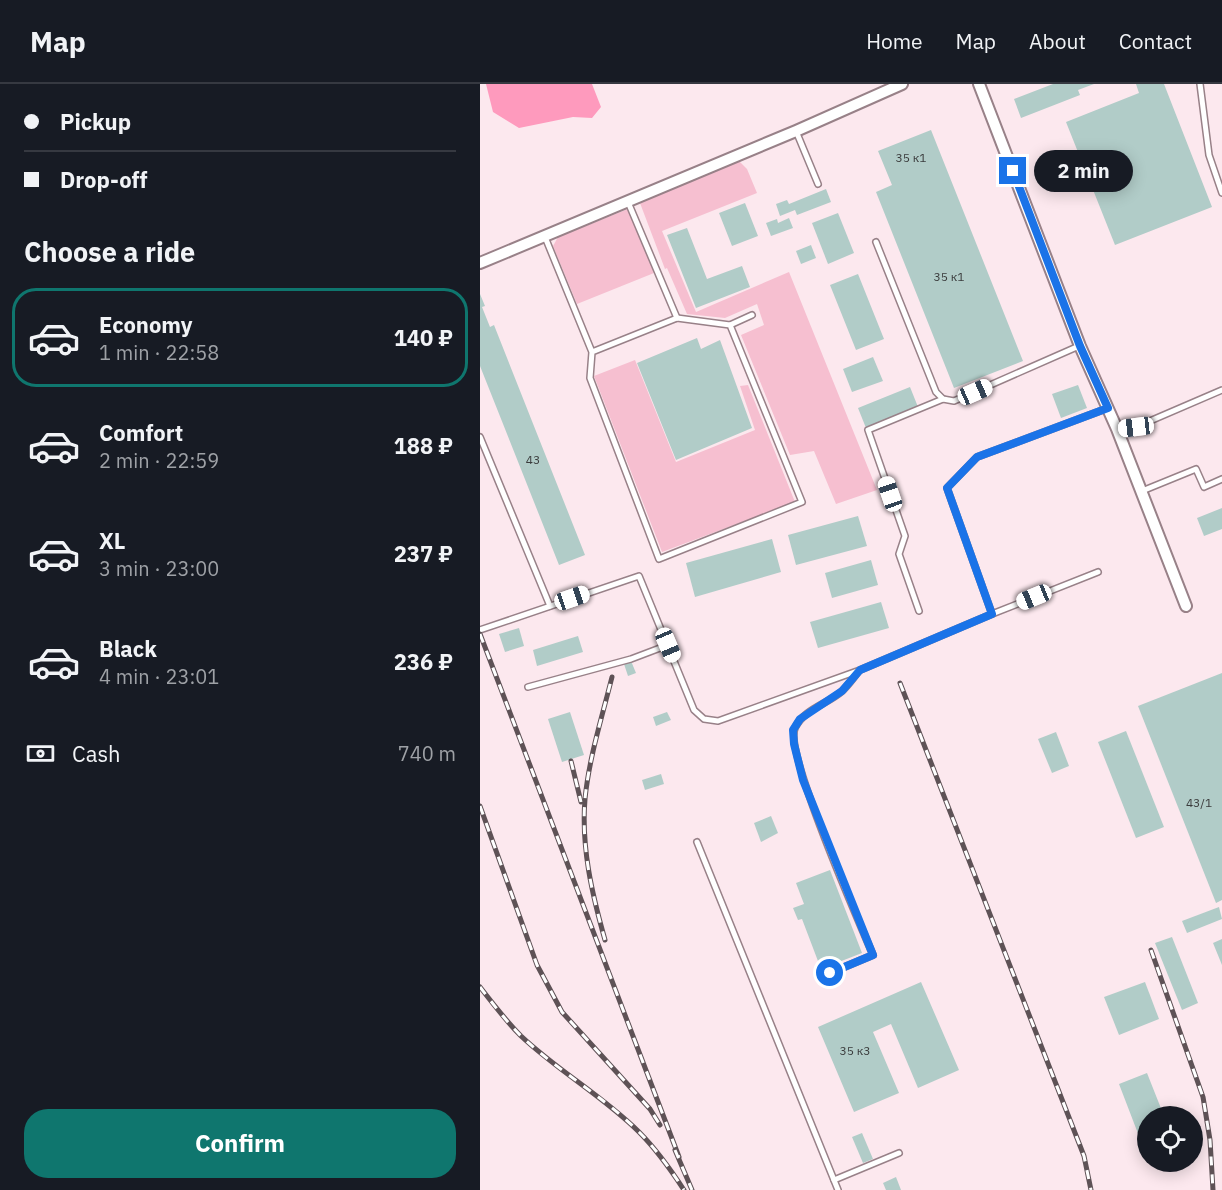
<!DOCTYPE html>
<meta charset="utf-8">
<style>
:root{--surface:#171b24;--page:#242831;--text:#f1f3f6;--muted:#9ea1a6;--line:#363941;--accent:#0f766e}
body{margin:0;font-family:"IBM Plex Sans",sans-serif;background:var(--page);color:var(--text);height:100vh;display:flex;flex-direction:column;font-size:22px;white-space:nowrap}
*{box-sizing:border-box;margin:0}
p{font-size:20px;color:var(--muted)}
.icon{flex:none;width:33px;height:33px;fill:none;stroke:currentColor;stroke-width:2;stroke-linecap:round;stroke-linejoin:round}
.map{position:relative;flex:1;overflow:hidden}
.drawer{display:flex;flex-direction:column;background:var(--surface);width:480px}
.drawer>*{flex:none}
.hud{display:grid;align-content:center;height:132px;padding:0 24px;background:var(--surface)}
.buttons{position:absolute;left:657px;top:1022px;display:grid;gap:12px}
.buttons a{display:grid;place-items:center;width:66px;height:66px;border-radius:50%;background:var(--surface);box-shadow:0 3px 15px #0003;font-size:30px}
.end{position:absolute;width:27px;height:27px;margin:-14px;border:8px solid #1a73e8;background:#fff;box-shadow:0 0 0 3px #fff}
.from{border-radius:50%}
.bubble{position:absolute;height:42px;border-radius:21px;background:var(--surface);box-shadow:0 3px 15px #0003;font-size:20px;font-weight:800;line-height:42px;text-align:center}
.car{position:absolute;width:18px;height:36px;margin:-18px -9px;border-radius:8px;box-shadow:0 0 4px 2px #0007;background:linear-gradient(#fff 24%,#345 0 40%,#fff 0 76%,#345 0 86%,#fff 0)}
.hud b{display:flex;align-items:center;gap:21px;height:57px;font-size:22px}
.hud b+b{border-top:2px solid var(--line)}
.hud i{width:15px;height:15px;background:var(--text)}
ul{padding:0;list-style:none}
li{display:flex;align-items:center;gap:18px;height:99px;margin:0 12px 9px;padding:0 12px;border:3px solid transparent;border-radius:24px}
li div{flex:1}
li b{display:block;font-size:22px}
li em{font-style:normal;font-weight:800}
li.active{border-color:var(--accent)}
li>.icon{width:54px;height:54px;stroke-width:1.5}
h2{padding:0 24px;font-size:27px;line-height:72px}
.pay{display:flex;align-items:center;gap:15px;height:66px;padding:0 24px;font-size:22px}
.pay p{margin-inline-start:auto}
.button{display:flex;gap:12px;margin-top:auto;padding:12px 24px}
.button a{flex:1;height:69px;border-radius:24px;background:var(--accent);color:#fff;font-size:24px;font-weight:800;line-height:69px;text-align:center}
header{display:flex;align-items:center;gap:36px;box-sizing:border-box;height:84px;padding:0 30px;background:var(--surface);border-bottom:2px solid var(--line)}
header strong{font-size:28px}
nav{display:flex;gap:33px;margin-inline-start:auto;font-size:21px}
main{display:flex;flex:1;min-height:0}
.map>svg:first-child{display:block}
.green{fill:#f6bfd0}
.forest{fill:#fe9abd}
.building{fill:#b1ccc8}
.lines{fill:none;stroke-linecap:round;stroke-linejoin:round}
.service-casing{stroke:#988188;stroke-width:8}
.minor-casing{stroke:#988188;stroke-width:14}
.service{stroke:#fff;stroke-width:5}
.minor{stroke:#fff;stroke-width:10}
.rail-casing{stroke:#5e5256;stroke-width:5}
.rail{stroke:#fff;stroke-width:3;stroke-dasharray:9;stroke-linecap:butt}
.route{stroke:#1a73e8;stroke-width:8}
.labels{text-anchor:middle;stroke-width:6;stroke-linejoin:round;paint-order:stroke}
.number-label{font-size:12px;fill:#3a3b3c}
</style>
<header>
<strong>Map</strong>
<nav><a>Home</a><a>Map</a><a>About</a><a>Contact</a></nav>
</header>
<main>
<section class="drawer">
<div class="hud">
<b><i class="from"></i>Pickup</b>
<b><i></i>Drop-off</b>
</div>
<h2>Choose a ride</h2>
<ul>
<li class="active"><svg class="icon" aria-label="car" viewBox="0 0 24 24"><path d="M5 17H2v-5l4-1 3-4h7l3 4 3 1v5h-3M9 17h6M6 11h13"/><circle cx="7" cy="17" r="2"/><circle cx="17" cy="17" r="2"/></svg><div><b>Economy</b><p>1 min · 22:58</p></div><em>140 ₽</em></li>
<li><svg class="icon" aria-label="car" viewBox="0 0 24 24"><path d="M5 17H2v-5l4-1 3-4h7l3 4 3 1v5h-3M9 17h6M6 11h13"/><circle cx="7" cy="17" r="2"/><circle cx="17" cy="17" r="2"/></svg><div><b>Comfort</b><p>2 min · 22:59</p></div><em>188 ₽</em></li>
<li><svg class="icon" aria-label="car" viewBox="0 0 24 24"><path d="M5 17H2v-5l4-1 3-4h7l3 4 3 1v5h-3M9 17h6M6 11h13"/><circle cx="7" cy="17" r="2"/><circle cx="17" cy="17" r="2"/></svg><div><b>XL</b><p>3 min · 23:00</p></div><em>237 ₽</em></li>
<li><svg class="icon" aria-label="car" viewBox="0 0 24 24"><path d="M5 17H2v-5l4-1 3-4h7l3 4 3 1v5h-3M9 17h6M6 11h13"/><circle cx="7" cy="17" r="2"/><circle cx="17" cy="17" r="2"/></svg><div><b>Black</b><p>4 min · 23:01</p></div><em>236 ₽</em></li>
</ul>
<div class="pay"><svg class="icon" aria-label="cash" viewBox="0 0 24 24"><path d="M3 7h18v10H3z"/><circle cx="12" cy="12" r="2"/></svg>Cash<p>740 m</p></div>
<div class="button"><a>Confirm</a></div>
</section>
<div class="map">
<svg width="742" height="1106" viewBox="0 0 742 1106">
<rect width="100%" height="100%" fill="#fce8ee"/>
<g class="green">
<polygon points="259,77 267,85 277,109 182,147 216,228 309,188 397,406 356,420 334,367 310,371 261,251 284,241 277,220 245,234 207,230 187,184 185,185 160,119 162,116"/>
<polygon points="148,125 174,189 97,220 73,162 78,153"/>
<polygon points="155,276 196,378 275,346 260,302 268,301 315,418 182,468 114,292"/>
</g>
<polygon class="forest" points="6,0 112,0 121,23 112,34 93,33 39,44 13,28"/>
<g class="building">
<polygon points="573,0 614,0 598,6 600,11 541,34 534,15"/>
<polygon points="656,0 684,0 732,123 635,161 586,38 659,9"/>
<polygon points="451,46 543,277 474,304 396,108 412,101 398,67"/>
<polygon points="346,105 351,118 317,131 315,126 300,132 296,120 307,116 309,120"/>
<polygon points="265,119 278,152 252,162 239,129"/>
<polygon points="358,129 374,169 348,180 332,139"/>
<polygon points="309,134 313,144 291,152 286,139 297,135 298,139"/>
<polygon points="207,144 227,195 262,182 270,203 216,224 187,151"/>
<polygon points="331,161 336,174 321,180 316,167"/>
<polygon points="378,190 404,255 376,266 350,201"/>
<polygon points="0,210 5,222 2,223 10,243 14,241 105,471 79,481 0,282"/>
<polygon points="217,254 221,265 240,256 272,344 196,376 157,279"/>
<polygon points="393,273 403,297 372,308 363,285"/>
<polygon points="598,301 607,324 581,334 572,310"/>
<polygon points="430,303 438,323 386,344 378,324"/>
<polygon points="742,424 742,445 724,452 717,434"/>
<polygon points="378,432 387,462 316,481 308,451"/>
<polygon points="292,455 301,488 215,513 206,479"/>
<polygon points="391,476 398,501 352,514 345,489"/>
<polygon points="401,518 409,544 338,564 330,538"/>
<polygon points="39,544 44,562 25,568 19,550"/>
<polygon points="98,552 103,568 57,582 53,566"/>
<polygon points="151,577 156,589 148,592 144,580"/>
<polygon points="742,589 742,816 736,819 658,622"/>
<polygon points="90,628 104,671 82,678 68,635"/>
<polygon points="187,628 191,636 176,642 173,633"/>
<polygon points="646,647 684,743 656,754 618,658"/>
<polygon points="576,648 589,682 572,689 558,655"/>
<polygon points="181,690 184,700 165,706 162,696"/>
<polygon points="291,732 298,749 281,758 274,739"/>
<polygon points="350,786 382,869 341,885 322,835 318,836 313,824 324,820 316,799"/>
<polygon points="739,823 742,835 707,849 702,837"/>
<polygon points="692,853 718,919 702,926 675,859"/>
<polygon points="742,855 742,881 733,859"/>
<polygon points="441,898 479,986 438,1004 411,940 393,948 419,1009 374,1028 338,943"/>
<polygon points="665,898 679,935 639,951 624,913"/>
<polygon points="667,989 684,1032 668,1032 667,1073 639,1000"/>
<polygon points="382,1049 393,1075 383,1079 372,1053"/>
<polygon points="416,1093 421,1106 406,1106 403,1099"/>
</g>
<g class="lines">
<g class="service-casing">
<g id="service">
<polyline points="720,0 729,71 742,109"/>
<polyline points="316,47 338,100"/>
<polyline points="148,118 197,234"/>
<polyline points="65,153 112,268 197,234 250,241 322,418 179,475 110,294 112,268"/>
<polyline points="396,158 456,308 463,315 474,317 599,262"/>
<polyline points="250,241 272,231"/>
<polyline points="637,345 656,343 742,306"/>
<polyline points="0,353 70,522"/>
<polyline points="662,407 716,385 724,403 742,395"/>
<polyline points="618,488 512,530 467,404 497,373 628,324"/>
<polyline points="439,527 419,470 425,452 388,346 463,315"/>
<polyline points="0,546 159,492 214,626 224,635 238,637 380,586 512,530"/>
<polyline points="48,603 151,575 188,561"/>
<polyline points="217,758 358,1106"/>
<path d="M350 889 393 871C379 838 304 667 315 644 323 626 347 620 361 608 368 602 373 594 379 587"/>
<polyline points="354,1096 419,1069"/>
</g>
</g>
<g class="minor-casing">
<g id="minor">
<polyline points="499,0 600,262 637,345 706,522"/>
<polyline points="0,179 316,47 422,0"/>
</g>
</g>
<use href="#service" class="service"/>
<use href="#minor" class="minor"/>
<g class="rail-casing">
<g id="rail">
<polyline points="0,550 199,1073"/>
<polyline points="420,599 604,1072 611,1106"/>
<polyline points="91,677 101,718"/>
<polyline points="0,722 57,881 82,928 170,1025 180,1041"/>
<path d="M125 856C112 810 101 763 105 715 109 674 122 633 132 593"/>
<polyline points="671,866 723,1013 730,1056 733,1106"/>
<path d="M0 903C13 920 26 937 41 952 78 987 123 1012 159 1048 176 1065 191 1086 204 1106"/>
<polyline points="195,1066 212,1106"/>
</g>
</g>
<use href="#rail" class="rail"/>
</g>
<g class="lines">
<polyline class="route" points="350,889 393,871 323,696 314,660 313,646 320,635 362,607 380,586 512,530 467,404 497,373 628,324 600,262 533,87"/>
</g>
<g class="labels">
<g class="number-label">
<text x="431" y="78">35 к1</text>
<text x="469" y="197">35 к1</text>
<text x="53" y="380">43</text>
<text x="719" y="723">43/1</text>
<text x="375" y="971">35 к3</text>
</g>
</g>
</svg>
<div class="buttons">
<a><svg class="icon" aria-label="locate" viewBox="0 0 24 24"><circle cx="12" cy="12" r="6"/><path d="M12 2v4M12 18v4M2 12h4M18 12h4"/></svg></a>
</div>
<i class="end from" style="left:350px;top:889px"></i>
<i class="end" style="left:533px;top:87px"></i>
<div class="bubble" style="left:554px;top:66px;width:99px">2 min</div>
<i class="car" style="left:495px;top:308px;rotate:66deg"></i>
<i class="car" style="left:656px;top:343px;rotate:263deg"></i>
<i class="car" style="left:410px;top:410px;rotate:341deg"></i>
<i class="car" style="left:554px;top:513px;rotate:248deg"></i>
<i class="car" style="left:92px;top:514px;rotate:71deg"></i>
<i class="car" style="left:188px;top:561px;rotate:157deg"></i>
</div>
</main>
